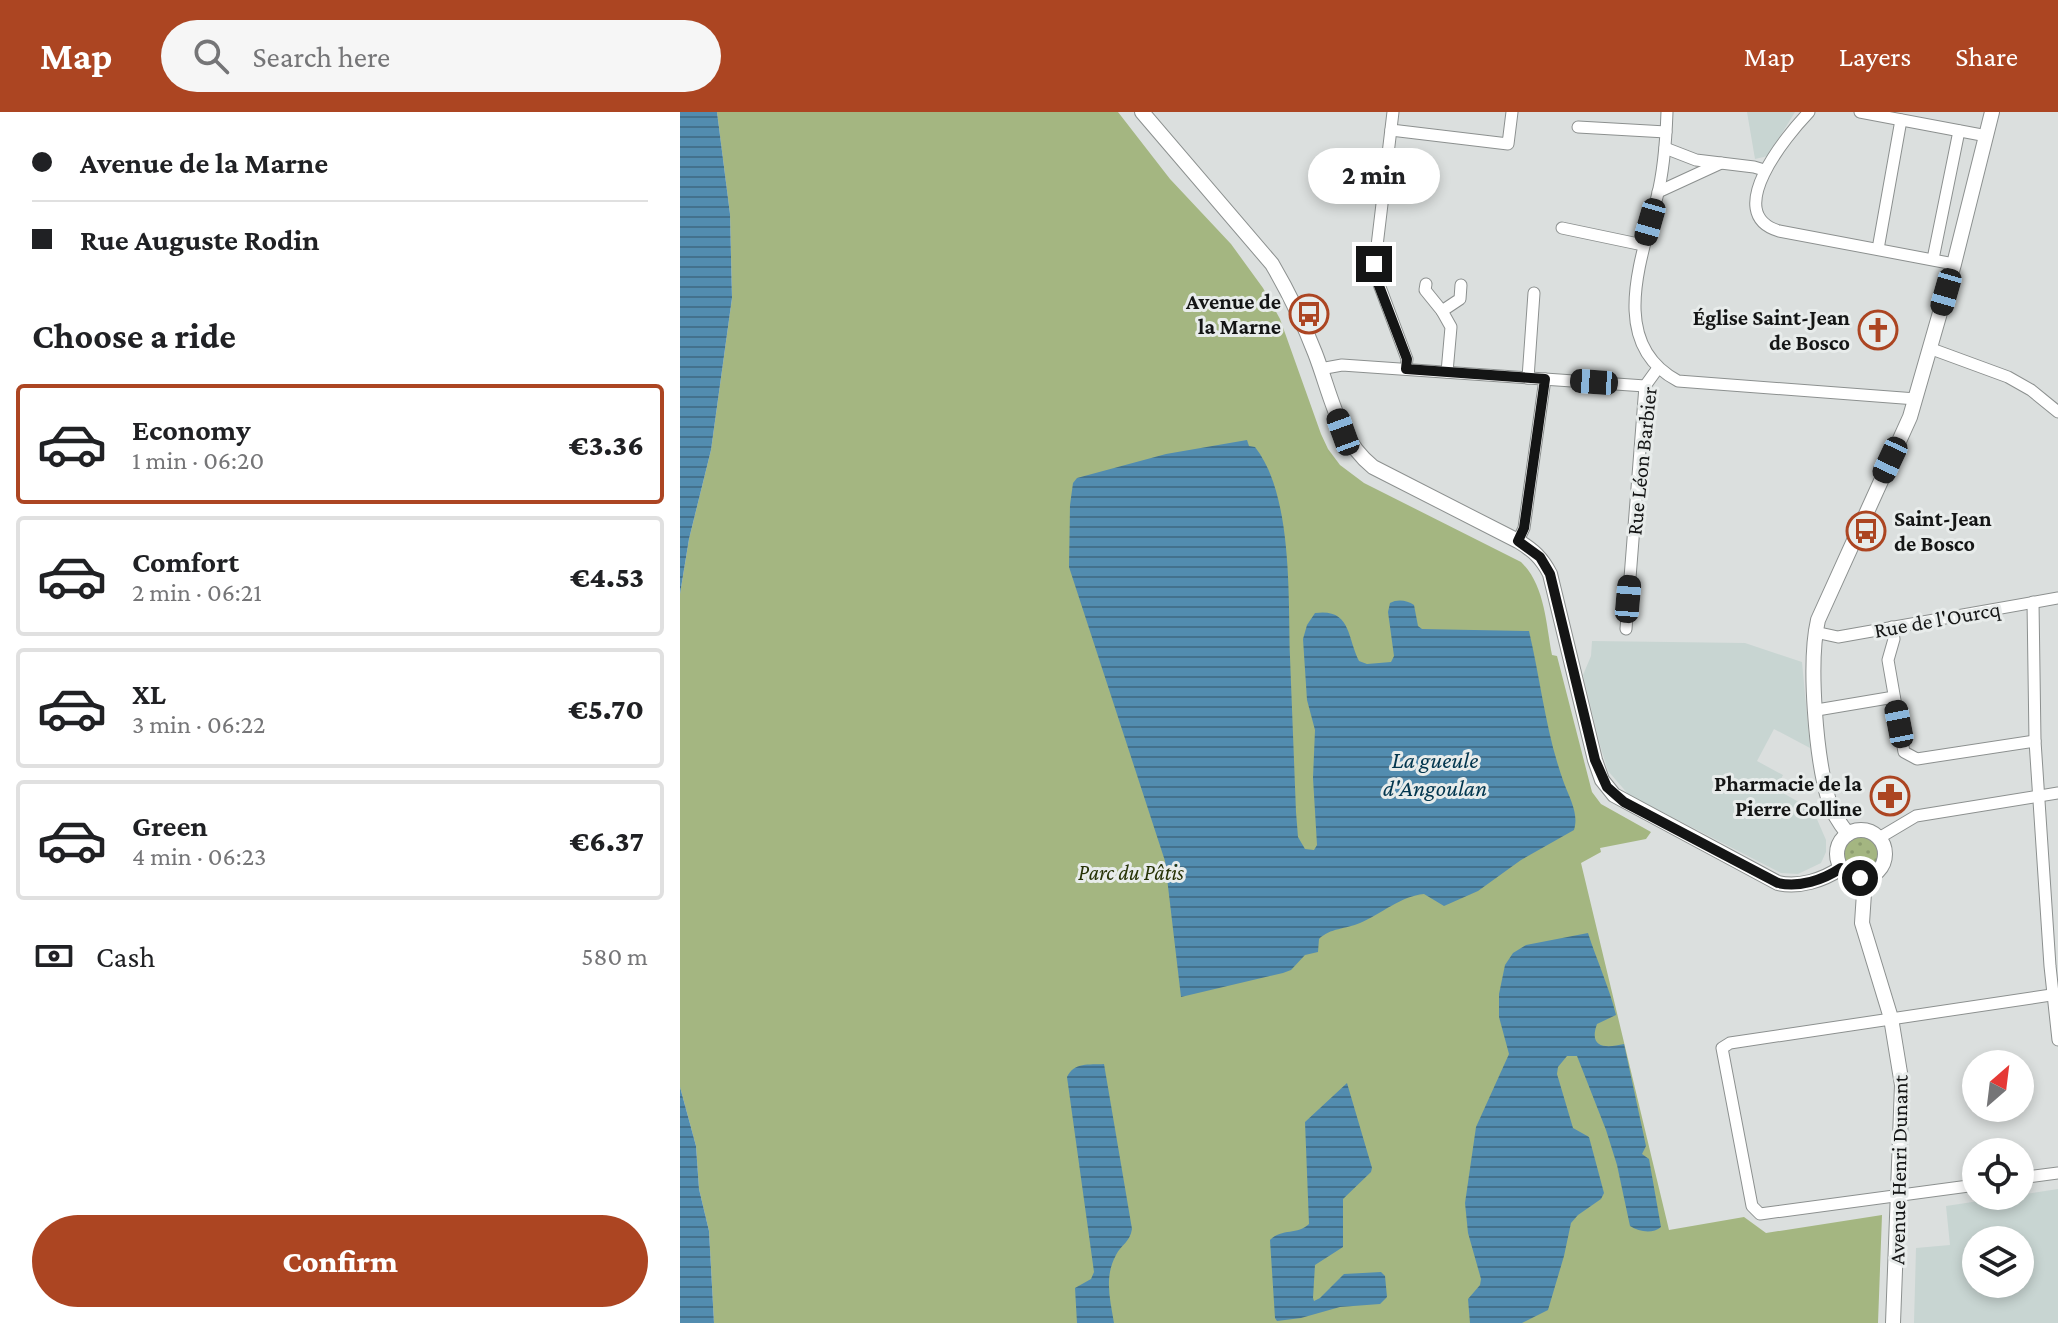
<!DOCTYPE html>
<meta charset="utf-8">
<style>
:root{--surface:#fff;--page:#f6f6f6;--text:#202124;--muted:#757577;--line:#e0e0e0;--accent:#ac4522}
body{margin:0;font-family:"Crimson Pro",serif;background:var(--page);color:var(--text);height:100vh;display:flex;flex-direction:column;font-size:30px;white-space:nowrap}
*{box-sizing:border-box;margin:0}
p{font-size:26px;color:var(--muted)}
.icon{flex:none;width:44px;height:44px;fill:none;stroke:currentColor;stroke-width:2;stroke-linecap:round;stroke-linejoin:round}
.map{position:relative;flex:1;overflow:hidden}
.sheet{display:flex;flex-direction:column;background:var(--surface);width:680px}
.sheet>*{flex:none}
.hud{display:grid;align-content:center;height:176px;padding:0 32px;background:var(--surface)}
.needle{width:52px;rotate:28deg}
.controls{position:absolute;left:1282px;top:938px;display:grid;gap:16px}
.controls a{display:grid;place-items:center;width:72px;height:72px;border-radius:50%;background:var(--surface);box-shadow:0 4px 12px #0003;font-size:40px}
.end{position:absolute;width:36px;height:36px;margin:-18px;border:10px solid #141515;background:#fff;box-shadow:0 0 0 4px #fff}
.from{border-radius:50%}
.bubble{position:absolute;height:56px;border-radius:28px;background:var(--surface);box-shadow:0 4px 12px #0003;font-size:26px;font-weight:800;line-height:56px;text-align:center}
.car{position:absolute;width:24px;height:48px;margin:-24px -12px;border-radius:10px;box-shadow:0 0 6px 2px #0007;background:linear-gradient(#222 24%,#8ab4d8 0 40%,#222 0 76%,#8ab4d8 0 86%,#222 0)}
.hud b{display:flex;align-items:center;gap:28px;height:76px;font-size:30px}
.hud b+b{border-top:2px solid var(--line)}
.hud i{width:20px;height:20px;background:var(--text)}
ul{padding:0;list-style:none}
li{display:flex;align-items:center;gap:24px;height:120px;margin:0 16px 12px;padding:0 16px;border:4px solid var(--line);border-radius:8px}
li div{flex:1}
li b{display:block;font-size:30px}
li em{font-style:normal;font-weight:800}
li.active{border-color:var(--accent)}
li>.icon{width:72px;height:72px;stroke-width:1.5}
h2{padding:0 32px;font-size:36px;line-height:96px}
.pay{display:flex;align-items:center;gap:20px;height:88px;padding:0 32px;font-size:30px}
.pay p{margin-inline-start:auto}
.button{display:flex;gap:16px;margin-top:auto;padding:16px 32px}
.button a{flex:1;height:92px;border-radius:48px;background:var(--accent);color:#fff;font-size:32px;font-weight:800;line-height:92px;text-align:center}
header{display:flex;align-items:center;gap:48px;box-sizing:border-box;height:112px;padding:0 40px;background:var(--accent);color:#fff}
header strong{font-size:38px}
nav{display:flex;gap:44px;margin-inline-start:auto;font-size:28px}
.search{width:560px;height:72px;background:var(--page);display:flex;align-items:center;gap:20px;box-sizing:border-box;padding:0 28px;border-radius:44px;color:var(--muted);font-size:30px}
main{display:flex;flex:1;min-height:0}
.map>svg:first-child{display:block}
.built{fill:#c8d5d2;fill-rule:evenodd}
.grass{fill:url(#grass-dots)}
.green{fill:#a4b681}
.water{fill:url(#water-rules)}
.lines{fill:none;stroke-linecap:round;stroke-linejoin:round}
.minor-casing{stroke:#8c908f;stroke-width:13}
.tertiary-casing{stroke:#8c908f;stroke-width:16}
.minor{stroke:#fff;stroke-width:11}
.tertiary{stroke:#fff;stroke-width:14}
.route{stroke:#141515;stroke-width:10}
.labels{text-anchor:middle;stroke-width:6;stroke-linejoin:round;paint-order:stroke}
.poi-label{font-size:22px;font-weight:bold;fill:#141515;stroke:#e8eceb;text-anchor:end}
.street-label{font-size:22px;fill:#141515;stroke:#e8eceb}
.park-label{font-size:22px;font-style:italic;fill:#263205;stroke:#e8eceb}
.water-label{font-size:24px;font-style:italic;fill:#02364e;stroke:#e8eceb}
</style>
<header>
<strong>Map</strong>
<div class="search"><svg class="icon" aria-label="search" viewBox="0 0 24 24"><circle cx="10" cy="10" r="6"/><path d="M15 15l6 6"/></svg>Search here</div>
<nav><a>Map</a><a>Layers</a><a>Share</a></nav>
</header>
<main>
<section class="sheet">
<div class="hud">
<b><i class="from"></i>Avenue de la Marne</b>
<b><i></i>Rue Auguste Rodin</b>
</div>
<h2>Choose a ride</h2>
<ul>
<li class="active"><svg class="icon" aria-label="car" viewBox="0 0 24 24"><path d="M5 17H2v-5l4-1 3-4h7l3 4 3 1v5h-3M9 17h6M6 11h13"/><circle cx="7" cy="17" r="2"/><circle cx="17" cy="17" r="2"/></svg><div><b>Economy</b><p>1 min · 06:20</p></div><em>€3.36</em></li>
<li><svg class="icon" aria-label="car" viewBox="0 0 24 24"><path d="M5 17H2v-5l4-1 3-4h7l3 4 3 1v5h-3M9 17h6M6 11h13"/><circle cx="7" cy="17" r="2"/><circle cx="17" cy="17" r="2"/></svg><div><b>Comfort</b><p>2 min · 06:21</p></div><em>€4.53</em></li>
<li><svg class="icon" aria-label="car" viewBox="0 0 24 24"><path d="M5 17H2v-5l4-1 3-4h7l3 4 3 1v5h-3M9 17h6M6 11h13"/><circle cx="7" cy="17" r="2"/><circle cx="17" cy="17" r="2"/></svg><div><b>XL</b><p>3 min · 06:22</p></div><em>€5.70</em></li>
<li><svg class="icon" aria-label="car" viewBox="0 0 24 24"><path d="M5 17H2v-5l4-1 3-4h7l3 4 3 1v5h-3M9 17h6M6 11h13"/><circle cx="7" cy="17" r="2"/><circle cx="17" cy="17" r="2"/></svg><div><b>Green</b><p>4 min · 06:23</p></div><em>€6.37</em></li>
</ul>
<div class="pay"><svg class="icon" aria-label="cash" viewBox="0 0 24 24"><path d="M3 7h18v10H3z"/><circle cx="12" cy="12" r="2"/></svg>Cash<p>580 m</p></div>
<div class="button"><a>Confirm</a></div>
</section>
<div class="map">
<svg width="1378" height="1211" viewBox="0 0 1378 1211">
<defs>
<pattern id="grass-dots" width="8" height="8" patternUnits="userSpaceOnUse" patternTransform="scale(2)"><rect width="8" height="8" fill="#a4b681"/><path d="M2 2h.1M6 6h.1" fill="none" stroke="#8c9c6f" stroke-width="1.8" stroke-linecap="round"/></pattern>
<pattern id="water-rules" width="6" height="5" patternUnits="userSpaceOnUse" patternTransform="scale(2)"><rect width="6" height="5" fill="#528caf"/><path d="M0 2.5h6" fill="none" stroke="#43718d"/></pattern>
</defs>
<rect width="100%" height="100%" fill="#dbdfde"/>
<g class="built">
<polygon points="1067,0 1115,0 1088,44 1075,47"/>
<polygon points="912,529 1065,531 1122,550 1130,636 1094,617 1077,649 1103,663 1096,677 1133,698 1146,728 1146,740 1141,751 1118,762 1101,761 949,683 928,659 920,633 903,563 911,544"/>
<path d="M1378 1077V1211H1234L1236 1136 1270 1133 1266 1094ZM1296 1128H1340V1172H1296Z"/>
</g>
<circle class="grass" cx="1182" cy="742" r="18"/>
<path class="green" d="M37 0H438L490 67 551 132 583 176 600 207 641 322 648 337 660 353 684 371 841 450C865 473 866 512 872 543L877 544 912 680 921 692 971 720 966 727 920 736 921 740 901 751 989 1118 1064 1105 1086 1121 1202 1103 1198 1211H34L29 1119 19 1077 16 1034 0 975V482L9 427 31 338 52 186 50 102Z"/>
<g class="water">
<polygon points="0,0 37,0 50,102 52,186 31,338 9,427 0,482"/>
<path d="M567 328 569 334 575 335C613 383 608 485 610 545 612 597 614 648 616 700L618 725 625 737 634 738 637 733 633 666 635 618 627 588 623 527 627 513 635 501C671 496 667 525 679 549L687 552 711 550 714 544 708 500 710 491C717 487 727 488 734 493L738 514 742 517 849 519C861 570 866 622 884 671 890 687 899 702 894 718L841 748 798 779 764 794 744 782C721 784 701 802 680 811 666 817 650 816 639 827L638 840 625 843 611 858 603 861 501 885 485 749 389 455 390 393 393 371 397 366 486 342Z"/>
<path d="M908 821C917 849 929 875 936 903L917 912C908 937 927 936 944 932L966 1034 962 1042 969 1047 981 1115C973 1122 959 1120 950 1114L937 1053 926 1018 897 944H887L878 955 877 962 893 1016 909 1025 924 1081 921 1087 898 1103 891 1111 884 1144 868 1198 842 1211H790L788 1187 800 1173 801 1167 788 1121 785 1091 796 1015 829 942 819 905V882L825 853 833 841 846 833Z"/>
<path d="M424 952 452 1117C450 1130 441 1133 436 1143 424 1165 430 1187 434 1211H397L395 1176 411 1167 414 1160 387 965C394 950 409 953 424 952Z"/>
<path d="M667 971 692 1056 691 1060 663 1087V1135L635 1153 633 1186 634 1189 640 1186 664 1162 701 1160 705 1164 707 1185 700 1192 660 1195 621 1206 597 1209 595 1206 590 1128C602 1116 618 1123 629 1112L625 1010Z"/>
<polygon points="0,975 16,1034 19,1077 29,1119 34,1211 0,1211"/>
</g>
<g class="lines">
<g class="minor-casing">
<g id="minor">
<polyline points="713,0 694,159 727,247 726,257"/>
<path d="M987 0C986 28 984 58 977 85 963 144 926 231 998 269L1236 287"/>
<path d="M1129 0C1107 23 1041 102 1099 119L1274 152"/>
<polyline points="1180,0 1307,24"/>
<polyline points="898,15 986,20"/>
<polyline points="711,18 828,32 832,0"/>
<polyline points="985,36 1016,48 1074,55 1084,58"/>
<polyline points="978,80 1041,51"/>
<polyline points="882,116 963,133"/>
<polyline points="1198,137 1221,8"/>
<polyline points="1253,147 1279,19"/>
<polyline points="746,172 745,178 762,199"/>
<polyline points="1249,236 1328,265 1351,278 1378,300"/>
<polyline points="640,257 662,253 965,274"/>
<polyline points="767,260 771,215 762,199 780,187 781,173"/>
<polyline points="848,266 854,181"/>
<polyline points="838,429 844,416 865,267"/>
<polyline points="1353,490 1355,629 1370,854 1378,928"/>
<polyline points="1212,515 1214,527 1208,548 1224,640 1237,647 1355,629"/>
<polyline points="946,517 965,274 978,256"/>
<polyline points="1135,520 1158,525 1378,486"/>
<polyline points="1137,598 1214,585"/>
<polyline points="1199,726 1236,704 1378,681"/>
<polyline points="1340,1066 1378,1061"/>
<polyline points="1296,1073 1080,1102 1072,1094 1042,936 1050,931 1378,882"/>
</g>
</g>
<g class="tertiary-casing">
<g id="tertiary">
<path d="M462 0 592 152C609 181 623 210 635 241 651 282 657 326 693 355L838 429C853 438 862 446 870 462L915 648 922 668 934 683 1098 771C1119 776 1143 768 1161 756"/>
<circle cx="1181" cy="742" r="24"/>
<path d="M1168 722C1160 712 1153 702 1149 689 1136 647 1128 551 1138 508L1230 305 1274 152 1312 0"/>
<polyline points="1185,766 1182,811 1211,906 1222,973 1213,1211"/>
</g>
</g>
<use href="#minor" class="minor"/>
<use href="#tertiary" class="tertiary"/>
</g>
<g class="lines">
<path class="route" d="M694 152 696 166 727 247 726 257 865 267 844 416 838 429 860 445 870 462 915 648 927 675 944 690 1098 771C1119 776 1143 768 1161 756L1171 764 1180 766"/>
</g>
<defs>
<g id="bus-ring" transform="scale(2)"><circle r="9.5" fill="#e8eceb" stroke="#ac4522" stroke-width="1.5"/><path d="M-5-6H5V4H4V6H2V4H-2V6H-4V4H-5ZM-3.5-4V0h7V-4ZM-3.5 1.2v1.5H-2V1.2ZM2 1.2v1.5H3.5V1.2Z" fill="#ac4522"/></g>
<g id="church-ring" transform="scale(2)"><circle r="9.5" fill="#e8eceb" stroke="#ac4522" stroke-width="1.5"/><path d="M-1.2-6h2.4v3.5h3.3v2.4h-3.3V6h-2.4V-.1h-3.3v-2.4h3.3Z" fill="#ac4522"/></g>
<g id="pharmacy-ring" transform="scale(2)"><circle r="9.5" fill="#e8eceb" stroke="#ac4522" stroke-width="1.5"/><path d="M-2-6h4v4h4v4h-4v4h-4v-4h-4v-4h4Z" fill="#ac4522"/></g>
</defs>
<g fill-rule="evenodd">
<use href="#bus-ring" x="629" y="202"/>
<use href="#church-ring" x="1198" y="218"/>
<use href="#bus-ring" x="1186" y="419"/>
<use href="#pharmacy-ring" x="1210" y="684"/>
</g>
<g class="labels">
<g class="poi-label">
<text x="601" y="197">Avenue de<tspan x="601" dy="25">la Marne</tspan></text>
<text x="1170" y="213">Église Saint-Jean<tspan x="1170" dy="25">de Bosco</tspan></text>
<text x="1214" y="414" text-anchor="start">Saint-Jean<tspan x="1214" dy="25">de Bosco</tspan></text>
<text x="1182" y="679">Pharmacie de la<tspan x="1182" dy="25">Pierre Colline</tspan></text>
</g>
<g class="street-label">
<text transform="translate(961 349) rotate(-84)" y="8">Rue Léon Barbier</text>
<text transform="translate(1257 507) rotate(-10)" y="8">Rue de l'Ourcq</text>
<text transform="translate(1218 1058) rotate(-89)" y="8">Avenue Henri Dunant</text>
</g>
<g class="park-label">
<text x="451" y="768">Parc du Pâtis</text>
</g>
<g class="water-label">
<text x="755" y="656">La gueule<tspan x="755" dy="28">d'Angoulan</tspan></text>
</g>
</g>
</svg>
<div class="controls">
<a><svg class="needle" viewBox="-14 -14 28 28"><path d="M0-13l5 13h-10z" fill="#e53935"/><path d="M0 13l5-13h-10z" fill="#757577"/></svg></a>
<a><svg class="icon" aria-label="locate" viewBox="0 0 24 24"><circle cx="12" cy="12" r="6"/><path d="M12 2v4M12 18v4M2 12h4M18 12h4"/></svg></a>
<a><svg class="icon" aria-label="layers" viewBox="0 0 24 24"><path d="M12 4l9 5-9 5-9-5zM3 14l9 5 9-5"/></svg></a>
</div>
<i class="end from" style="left:1180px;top:766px"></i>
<i class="end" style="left:694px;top:152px"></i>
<div class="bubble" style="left:628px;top:36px;width:132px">2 min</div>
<i class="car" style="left:970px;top:110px;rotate:196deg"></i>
<i class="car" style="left:1266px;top:180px;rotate:196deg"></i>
<i class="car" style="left:914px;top:270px;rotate:274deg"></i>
<i class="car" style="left:663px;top:320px;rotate:340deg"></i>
<i class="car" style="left:1210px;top:348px;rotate:205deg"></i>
<i class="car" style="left:948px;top:487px;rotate:5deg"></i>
<i class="car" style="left:1219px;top:612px;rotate:349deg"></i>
</div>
</main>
